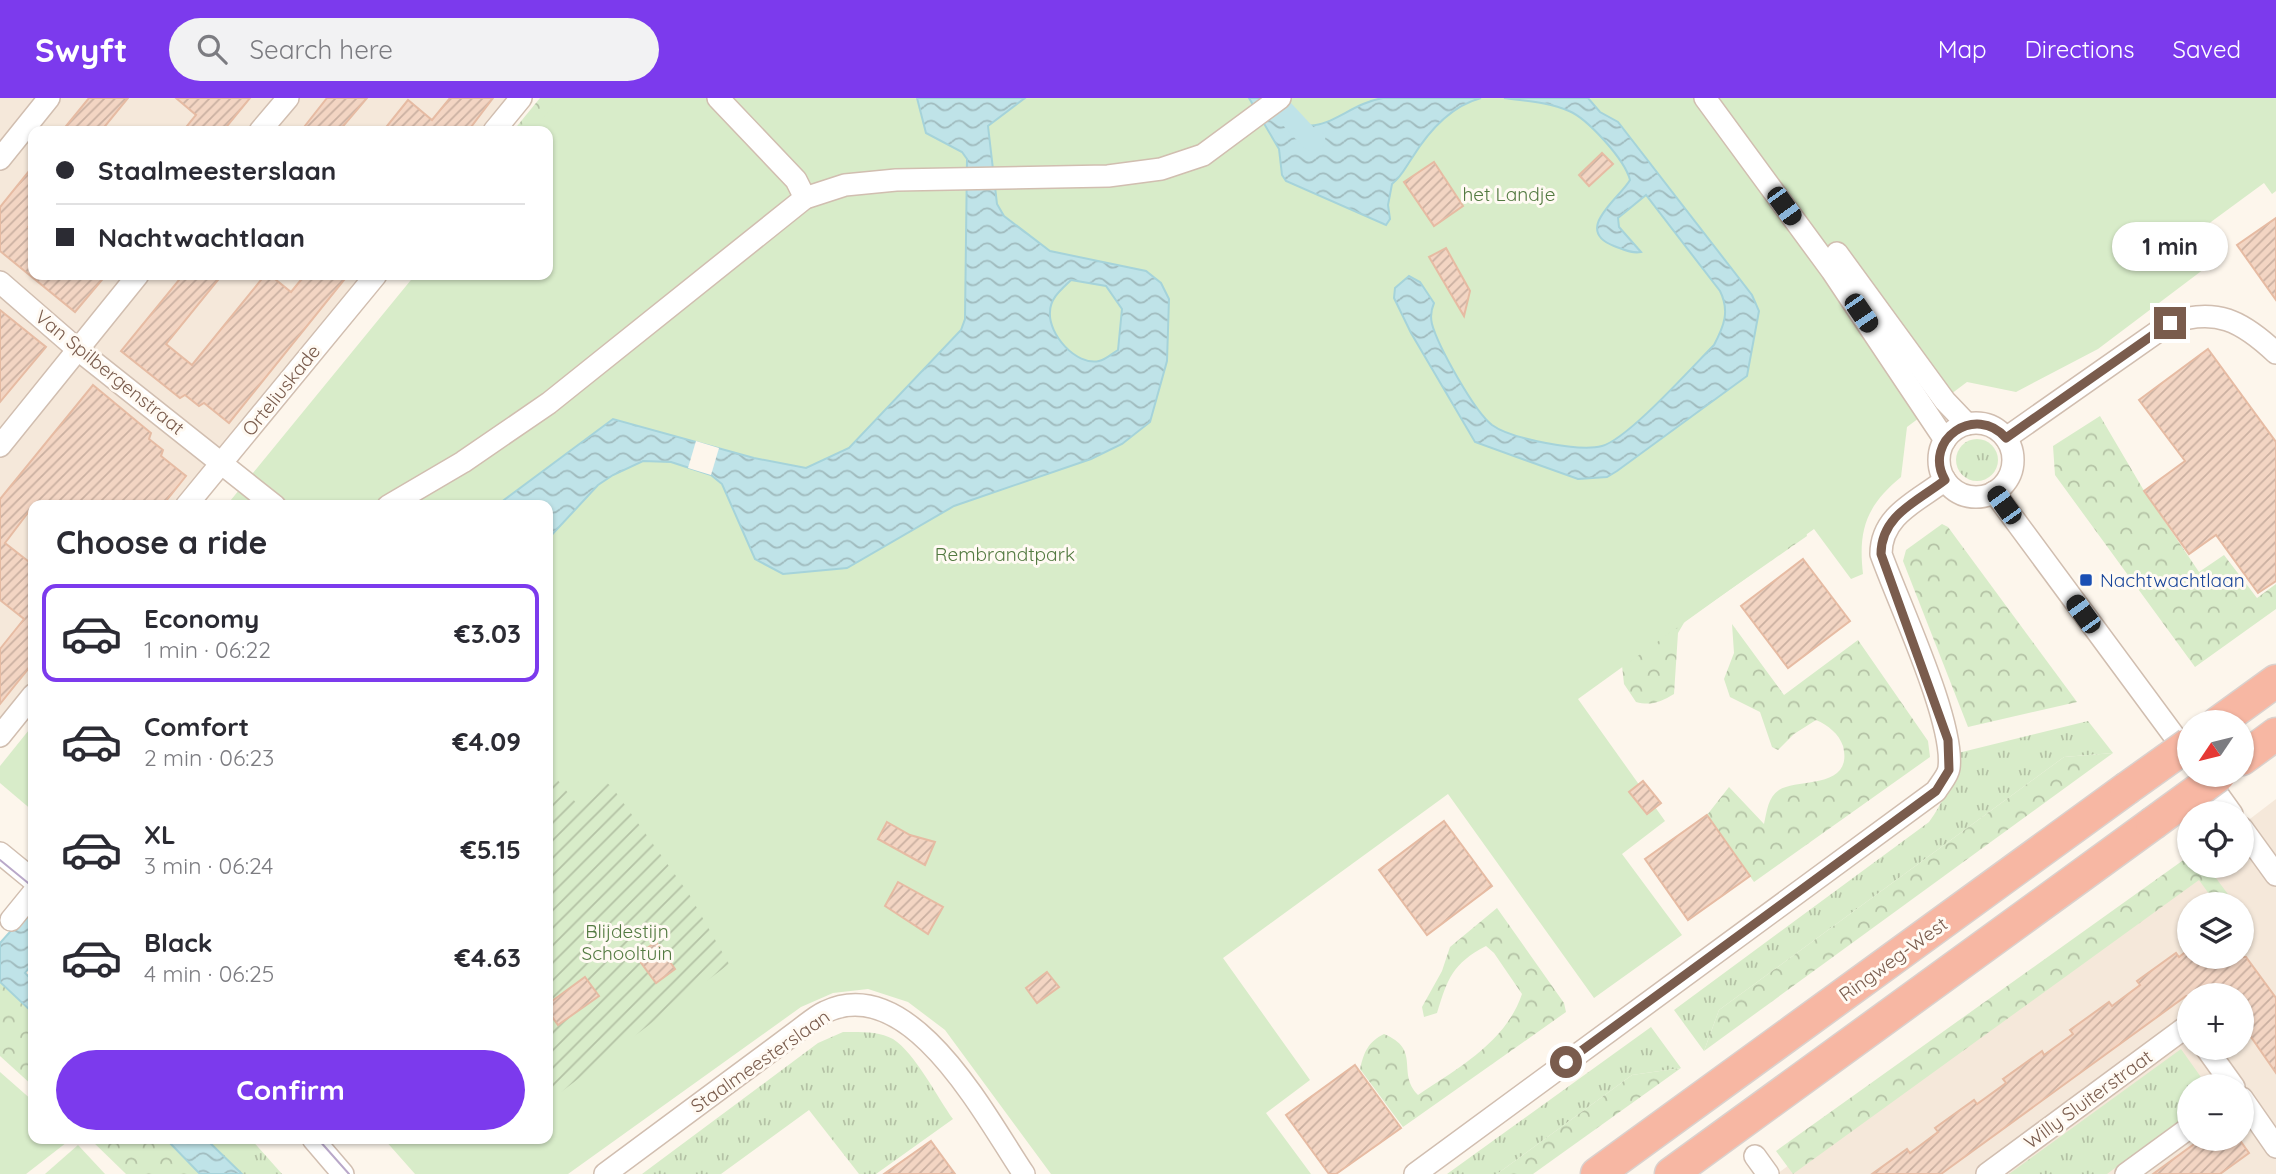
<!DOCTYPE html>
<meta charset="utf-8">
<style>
:root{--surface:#fff;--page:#f2f2f3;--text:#2b2b33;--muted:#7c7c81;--line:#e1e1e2;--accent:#7c3aed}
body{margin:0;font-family:Quicksand,sans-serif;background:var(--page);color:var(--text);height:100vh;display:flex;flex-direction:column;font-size:26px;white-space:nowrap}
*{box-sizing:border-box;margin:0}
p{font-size:23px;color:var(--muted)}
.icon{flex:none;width:38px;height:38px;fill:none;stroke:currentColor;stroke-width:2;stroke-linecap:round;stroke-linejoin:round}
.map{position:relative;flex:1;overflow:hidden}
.panel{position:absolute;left:28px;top:402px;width:525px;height:644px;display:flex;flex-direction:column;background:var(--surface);border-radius:14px;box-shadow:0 2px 5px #0004}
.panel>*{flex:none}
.hud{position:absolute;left:28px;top:28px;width:525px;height:154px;border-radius:14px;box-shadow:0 2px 5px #0004;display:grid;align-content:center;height:154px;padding:0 28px;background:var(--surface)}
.needle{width:46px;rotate:235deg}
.buttons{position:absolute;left:2177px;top:612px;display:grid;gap:14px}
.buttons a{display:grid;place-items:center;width:77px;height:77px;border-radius:50%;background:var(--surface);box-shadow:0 2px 5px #0004;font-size:35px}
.end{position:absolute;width:32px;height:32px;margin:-16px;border:9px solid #7a5c4d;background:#fff;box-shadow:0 0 0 4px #fff}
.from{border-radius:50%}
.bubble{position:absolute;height:49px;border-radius:24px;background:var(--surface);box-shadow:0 2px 5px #0004;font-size:23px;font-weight:800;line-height:49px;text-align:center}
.car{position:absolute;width:21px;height:42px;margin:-21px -10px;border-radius:9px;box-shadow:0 0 5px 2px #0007;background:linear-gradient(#222 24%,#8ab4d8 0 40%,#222 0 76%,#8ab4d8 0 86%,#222 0)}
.hud b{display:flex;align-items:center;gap:24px;height:66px;font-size:26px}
.hud b+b{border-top:2px solid var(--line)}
.hud i{width:18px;height:18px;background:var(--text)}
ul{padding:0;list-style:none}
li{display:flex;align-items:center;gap:21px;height:98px;margin:0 14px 10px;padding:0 14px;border:4px solid transparent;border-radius:14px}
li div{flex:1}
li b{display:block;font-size:26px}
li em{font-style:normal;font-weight:800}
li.selected{border-color:var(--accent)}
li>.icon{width:63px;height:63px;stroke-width:1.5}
h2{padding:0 28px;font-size:32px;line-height:84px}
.primary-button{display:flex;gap:14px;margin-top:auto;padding:14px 28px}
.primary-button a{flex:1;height:80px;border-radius:42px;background:var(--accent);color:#fff;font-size:28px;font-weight:800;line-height:80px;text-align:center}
header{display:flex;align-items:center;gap:42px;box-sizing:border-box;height:98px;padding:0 35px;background:var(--accent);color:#fff}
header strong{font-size:33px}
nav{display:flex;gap:38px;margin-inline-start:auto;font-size:24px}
.search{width:490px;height:63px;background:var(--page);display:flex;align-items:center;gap:18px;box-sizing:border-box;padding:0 24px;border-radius:38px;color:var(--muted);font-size:26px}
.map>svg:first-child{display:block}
.residential{fill:#f5e8da;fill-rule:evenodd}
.grass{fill:url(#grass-tufts)}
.forest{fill:url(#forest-crowns)}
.park{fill:#d8ecc9}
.garden{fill:url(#garden-furrows)}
.water{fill:url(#water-waves);stroke:#a5d3da;stroke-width:2;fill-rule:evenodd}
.pier{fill:#fdf6ec}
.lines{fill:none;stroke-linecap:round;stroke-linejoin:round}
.canal{stroke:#bfe3e8;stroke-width:21}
.building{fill:url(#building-hatch);stroke:#e6bba3;stroke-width:2}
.minor-casing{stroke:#d1beb0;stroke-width:24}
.highway-casing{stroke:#dad1cd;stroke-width:35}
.minor{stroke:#fff;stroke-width:21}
.highway{stroke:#f7b7a3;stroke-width:32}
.tram{stroke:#b9a8c9;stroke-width:2}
.highway-bridge-casing{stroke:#dad1cd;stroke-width:35;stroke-linecap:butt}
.highway-bridge{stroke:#f7b7a3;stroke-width:32}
.route{stroke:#7a5c4d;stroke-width:9}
.transit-dot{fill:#1a4fb4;stroke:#fffaf3;stroke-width:2.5}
.labels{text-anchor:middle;stroke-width:6;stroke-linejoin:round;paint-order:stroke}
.park-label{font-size:19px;fill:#537a41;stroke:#fffaf3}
.street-label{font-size:19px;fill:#7a5c4d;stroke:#fffaf3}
.transit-label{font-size:19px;fill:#164399;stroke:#fffaf3;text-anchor:start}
</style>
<header>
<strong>Swyft</strong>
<div class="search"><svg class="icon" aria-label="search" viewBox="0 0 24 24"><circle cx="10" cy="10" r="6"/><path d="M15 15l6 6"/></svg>Search here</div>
<nav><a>Map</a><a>Directions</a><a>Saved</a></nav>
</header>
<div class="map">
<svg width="2276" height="1076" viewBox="0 0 2276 1076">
<defs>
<pattern id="grass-tufts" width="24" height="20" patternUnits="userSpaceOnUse" patternTransform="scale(1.75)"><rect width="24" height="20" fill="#d8ecc9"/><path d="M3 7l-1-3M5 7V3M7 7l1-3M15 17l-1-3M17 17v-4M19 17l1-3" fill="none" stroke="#b4c2a5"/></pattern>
<pattern id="forest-crowns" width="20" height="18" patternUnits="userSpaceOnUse" patternTransform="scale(1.75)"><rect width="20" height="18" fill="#d8ecc9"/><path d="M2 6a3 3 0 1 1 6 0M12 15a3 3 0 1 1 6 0" fill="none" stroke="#b4c2a5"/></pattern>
<pattern id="garden-furrows" width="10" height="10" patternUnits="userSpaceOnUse" patternTransform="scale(1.75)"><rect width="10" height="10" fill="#d8ecc9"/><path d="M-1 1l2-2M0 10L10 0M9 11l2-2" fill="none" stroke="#b4c2a5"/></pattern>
<pattern id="water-waves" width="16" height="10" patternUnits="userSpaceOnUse" patternTransform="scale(1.75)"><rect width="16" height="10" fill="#bfe3e8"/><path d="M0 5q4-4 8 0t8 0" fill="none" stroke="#a0bbbe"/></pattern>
<pattern id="building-hatch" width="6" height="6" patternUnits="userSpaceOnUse" patternTransform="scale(1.75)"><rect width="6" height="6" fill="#f3d5c3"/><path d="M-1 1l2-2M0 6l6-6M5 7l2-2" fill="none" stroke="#cab0a1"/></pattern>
</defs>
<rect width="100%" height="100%" fill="#fdf6ec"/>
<g class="residential">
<polygon points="0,0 520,0 493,33 33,33 33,177 376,177 189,408 33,408 33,599 0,640"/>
<path d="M2276 701V1076H1777L2189 768H2242V727ZM2189 807H2242V859H2189ZM2189 898H2242V950H2189ZM2189 989H2242V1041H2189Z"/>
</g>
<g class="grass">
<circle cx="1977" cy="362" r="21"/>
<path d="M2088 623 2113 655 2064 659 1719 912 1704 953 1674 912 1929 724C1945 702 1952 682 1954 656Z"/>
<polygon points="1651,929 1681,970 1632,977 1497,1076 1447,1076"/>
<path d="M843 934C859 934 879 933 893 941 915 955 937 999 953 1021L876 1076H859L809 1012 721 1076H642L818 945Z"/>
<polygon points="2181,951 2208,989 2189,989 2189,1016 2107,1076 2009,1076"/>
<polygon points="206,1041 251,1041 282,1076 242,1076"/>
</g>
<g class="forest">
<polygon points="540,0 582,0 548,33 513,33"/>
<polygon points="2100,318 2143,391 2199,474 2224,457 2257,500 2276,486 2276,511 2195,569 2055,377 2053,348"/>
<path d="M1793 386 1807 438 1685 523 1678 535 1674 596C1661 604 1651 608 1636 604L1624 586 1621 558Z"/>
<polygon points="1942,426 1948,429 2077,604 1968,629 1903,463 1906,452"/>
<path d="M1732 526 1784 597 1858 542 1928 643 1930 659 1754 784 1707 717 1729 689 1764 726C1767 713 1768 699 1779 692 1797 680 1854 692 1843 648 1839 636 1828 627 1816 622L1794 636 1778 652 1772 649 1760 614 1730 599 1724 581 1734 555Z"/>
<polygon points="2113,655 1704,953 1719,912 2064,659"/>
<polygon points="2189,758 2189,768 2207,768 2233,803 2228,807 2217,807 2199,782 1793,1076 1776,1053"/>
<path d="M1497 810 1564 905 1566 914 1403 1029 1360 971C1364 954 1368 944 1384 936 1422 952 1396 974 1418 997 1458 970 1506 944 1522 896L1494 855 1486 848C1452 866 1448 880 1437 915L1424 919 1422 909 1442 873 1450 849Z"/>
<polygon points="0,884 33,915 33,988 0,958"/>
<polygon points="1681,970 1533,1076 1497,1076 1632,977"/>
<polygon points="90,1041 166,1041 200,1076 126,1076"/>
</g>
<g class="park">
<path d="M560 0H2276V93L2272 96 2264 85 2200 132 2208 168 2098 251 2016 294 1967 284 1907 329 1901 379C1866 408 1858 432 1863 476L1851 481 1814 431 1578 601 1665 723 1622 756 1682 837 1594 900 1448 696 1223 860 1310 982 1266 1015 1311 1076H1051L945 932 908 904 868 891 833 895 801 909 568 1076H415L384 1041H548V408H226L415 177H548V33H532Z"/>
<polygon points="33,627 33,713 0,685 0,668"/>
<polygon points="0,974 33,1003 33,1041 71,1041 26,1076 0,1076"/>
<polygon points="78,1047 105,1076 45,1076"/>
</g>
<polygon class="garden" points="548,670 577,706 607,685 612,689 689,796 729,866 548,1004"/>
<g class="water">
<path d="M917 0H1025L988 28 997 106 1004 118 1050 153 1146 173 1161 185 1169 201 1167 263 1150 324 1122 346 1091 361 954 408 847 470 783 476 755 461 722 386 711 377 671 364 643 363 613 377 598 387 548 441V408H496L613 321 754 360 806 370 849 350 961 232 965 221 967 61 962 54 926 35ZM1071 182 1106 188 1122 211 1118 252C1113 255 1105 262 1099 263 1076 268 1048 236 1050 214 1050 200 1062 191 1071 182Z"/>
<path d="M1249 0H1275C1310 58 1339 7 1383 0 1414 0 1450 0 1481 0 1451 8 1428 34 1412 60 1405 70 1402 78 1392 86L1388 107 1390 121 1386 127 1286 83 1282 77 1279 51Z"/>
<path d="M1504 0H1588L1600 14 1618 24 1752 197 1759 213 1747 278 1617 373 1607 379 1578 381 1475 344 1411 235 1394 200 1395 190 1409 178 1420 184 1434 205C1431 212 1430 218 1432 226 1438 248 1474 313 1492 327 1511 341 1580 354 1602 348 1628 341 1692 269 1714 247 1724 228 1730 213 1720 193L1646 97 1618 120 1619 129 1641 154C1632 156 1623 151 1614 148 1572 132 1620 100 1630 82 1625 62 1588 21 1569 13 1549 4 1526 3 1504 0Z"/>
<polygon points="33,808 33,865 25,875 33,883 33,915 0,884 0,845"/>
<polygon points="166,1041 206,1041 242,1076 200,1076"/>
</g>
<polygon class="pier" points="696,343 719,350 711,377 688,370"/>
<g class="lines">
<polyline class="canal" points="1272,0 1311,42 1315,42"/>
</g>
<g class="building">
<polygon points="89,0 128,0 101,33 62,33"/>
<polygon points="176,0 250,0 223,33 183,33 196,17"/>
<polygon points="327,0 367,0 339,33 301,33"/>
<polygon points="450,0 493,0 468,33 383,33 408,2 432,22"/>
<polygon points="1602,55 1613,66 1589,88 1579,77"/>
<polygon points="1434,64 1463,108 1434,128 1404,84"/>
<polygon points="33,68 33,122 28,129 33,133 33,177 106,177 75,214 0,153 0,109"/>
<polygon points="2276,120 2276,202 2237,147"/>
<polygon points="1446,150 1470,193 1464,218 1429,159"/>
<polygon points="183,177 222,177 166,246 192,267 265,177 270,177 291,194 305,177 348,177 229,325 204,305 199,308 185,297 180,300 121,253"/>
<polygon points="0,212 46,249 0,304"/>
<polygon points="2208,251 2276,344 2276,483 2258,495 2216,437 2189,456 2144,393 2185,363 2139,302"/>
<polygon points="93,287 151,335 149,341 163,352 161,358 186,378 162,408 33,408 5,445 33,467 33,565 0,606 0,551 24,521 0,502 0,401"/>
<polygon points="1803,461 1850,523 1788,570 1741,508"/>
<polygon points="1643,683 1661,705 1647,716 1629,694"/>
<polygon points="1707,717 1750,778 1688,822 1645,761"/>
<polygon points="1444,723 1492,788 1427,837 1379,772"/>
<polygon points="887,724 910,737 935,744 925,767 878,741"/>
<polygon points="898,784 943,809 928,836 885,808"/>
<polygon points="656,844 675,871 656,885 636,858"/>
<polygon points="2189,851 2189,859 2246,859 2276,900 2276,975 2242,926 2242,898 2186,898 1941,1076 1872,1076 1907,1051 1910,1055 1938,1034 1935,1030 1974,1002 1977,1006 2006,985 2003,981 2042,953 2044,957 2073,936 2070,932 2109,904 2112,908 2140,887 2137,883 2176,855 2179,859"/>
<polygon points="1047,874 1059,889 1037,905 1026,890"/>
<polygon points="585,879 599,898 558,927 548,913 548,906"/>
<polygon points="1355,967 1401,1030 1336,1076 1329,1076 1286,1017"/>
<polygon points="2201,1041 2239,1041 2249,1055 2220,1076 2153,1076"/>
<polygon points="931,1043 955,1076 884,1076"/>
</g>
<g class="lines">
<g class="minor-casing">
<g id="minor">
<polyline points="718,0 796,82 805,100"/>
<polyline points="1705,0 1832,173 1945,342"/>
<polyline points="260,33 288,0"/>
<polyline points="494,33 521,0"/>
<polyline points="0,61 49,0"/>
<polyline points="1837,155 1945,303 1967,326"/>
<polyline points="0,184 76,250 275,408"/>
<circle cx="1976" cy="362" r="37"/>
<path d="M2006 340 2170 225C2216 209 2242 223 2276 255"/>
<polyline points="0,348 138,177"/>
<polyline points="1994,394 2189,658"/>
<polyline points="186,408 376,177"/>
<polyline points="388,408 463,364 549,305 805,100 845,87 896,82 1108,78 1161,71 1203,57 1280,0"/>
<polyline points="0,638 33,597"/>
<polyline points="2204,677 2232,716"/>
<polyline points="2242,730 2276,777"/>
<polyline points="0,755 33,782"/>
<polyline points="11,822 33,795"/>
<polyline points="2206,950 2234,989"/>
<polyline points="2242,1000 2276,1049"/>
<polyline points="313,1041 343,1076"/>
<polyline points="1755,1058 1768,1076"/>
<path d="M605 1076 799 932C807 926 816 918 825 914 911 873 986 1020 1024 1076"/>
<path d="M1415 1076 1936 693C1940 686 1948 678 1949 670 1955 624 1898 504 1881 456 1881 417 1918 403 1945 382"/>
<polyline points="1987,1076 2186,929 2189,931"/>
<polyline points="2126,1076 2189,1030"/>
</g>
</g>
<g class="highway-casing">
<g id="highway">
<polyline points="2218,625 2276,583"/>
<polyline points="2242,661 2276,636"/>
<polyline points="1597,1076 2126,691"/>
<polyline points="1671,1076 2152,726"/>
</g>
</g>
<use href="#minor" class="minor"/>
<use href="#highway" class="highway"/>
<g class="tram">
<polyline points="0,762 33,789"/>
<polyline points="318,1041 349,1076"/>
</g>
<g class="highway-bridge-casing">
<g id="highway-bridge">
<polyline points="2126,691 2189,646"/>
<polyline points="2152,726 2219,677"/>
</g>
</g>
<use href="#highway-bridge" class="highway-bridge"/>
</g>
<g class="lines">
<path class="route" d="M1566 964 1936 693 1949 672 1948 642 1881 456C1881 417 1918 403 1945 382 1922 342 1976 305 2006 340L2170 225"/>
</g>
<rect class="transit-dot" x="2079" y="475" width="14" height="14" rx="3.5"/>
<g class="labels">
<g class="park-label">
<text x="1509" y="103">het Landje</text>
<text x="1005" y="463">Rembrandtpark</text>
<text x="627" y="840">Blijdestijn<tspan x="627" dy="22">Schooltuin</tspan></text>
</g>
<g class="street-label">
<text transform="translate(110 274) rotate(39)" y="7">Van Spilbergenstraat</text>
<text transform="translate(281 292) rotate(-51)" y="7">Orteliuskade</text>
<text transform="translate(1893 861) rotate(-36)" y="7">Ringweg-West</text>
<text transform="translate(760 963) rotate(-35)" y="7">Staalmeesterslaan</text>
<text transform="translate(2088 1001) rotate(-36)" y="7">Willy Sluiterstraat</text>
</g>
<g class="transit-label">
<text x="2100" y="489">Nachtwachtlaan</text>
</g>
</g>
</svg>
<div class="buttons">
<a><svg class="needle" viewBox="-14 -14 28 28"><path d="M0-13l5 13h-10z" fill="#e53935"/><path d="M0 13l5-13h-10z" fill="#7c7c81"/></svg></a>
<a><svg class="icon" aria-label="locate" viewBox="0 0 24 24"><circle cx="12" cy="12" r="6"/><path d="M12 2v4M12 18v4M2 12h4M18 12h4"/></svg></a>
<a><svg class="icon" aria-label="layers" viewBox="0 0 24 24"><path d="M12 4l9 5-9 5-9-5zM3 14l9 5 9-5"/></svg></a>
<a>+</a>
<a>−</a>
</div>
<i class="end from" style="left:1566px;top:964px"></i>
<i class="end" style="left:2170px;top:225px"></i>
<div class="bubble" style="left:2112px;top:124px;width:116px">1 min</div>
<i class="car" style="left:1784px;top:108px;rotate:144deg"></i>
<i class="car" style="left:1861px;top:215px;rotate:146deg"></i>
<i class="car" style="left:2004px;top:407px;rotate:324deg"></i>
<i class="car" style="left:2083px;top:516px;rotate:324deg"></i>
<div class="hud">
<b><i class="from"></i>Staalmeesterslaan</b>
<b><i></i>Nachtwachtlaan</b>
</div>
<section class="panel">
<h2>Choose a ride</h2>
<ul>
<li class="selected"><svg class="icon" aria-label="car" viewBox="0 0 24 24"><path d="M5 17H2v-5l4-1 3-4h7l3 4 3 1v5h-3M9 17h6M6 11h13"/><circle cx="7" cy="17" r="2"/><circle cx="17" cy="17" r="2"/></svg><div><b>Economy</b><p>1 min · 06:22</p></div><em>€3.03</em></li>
<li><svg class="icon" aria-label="car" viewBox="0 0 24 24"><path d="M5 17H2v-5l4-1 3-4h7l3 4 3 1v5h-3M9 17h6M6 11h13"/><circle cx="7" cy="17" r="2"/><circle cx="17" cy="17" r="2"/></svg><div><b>Comfort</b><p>2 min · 06:23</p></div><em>€4.09</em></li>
<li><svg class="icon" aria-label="car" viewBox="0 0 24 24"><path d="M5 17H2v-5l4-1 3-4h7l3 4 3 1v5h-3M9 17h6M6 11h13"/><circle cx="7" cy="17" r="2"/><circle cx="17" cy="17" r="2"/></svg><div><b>XL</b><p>3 min · 06:24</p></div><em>€5.15</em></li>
<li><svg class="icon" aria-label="car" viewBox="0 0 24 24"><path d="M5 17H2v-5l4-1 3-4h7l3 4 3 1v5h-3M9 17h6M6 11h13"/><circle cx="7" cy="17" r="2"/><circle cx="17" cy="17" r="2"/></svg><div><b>Black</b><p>4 min · 06:25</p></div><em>€4.63</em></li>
</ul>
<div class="primary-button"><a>Confirm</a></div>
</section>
</div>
